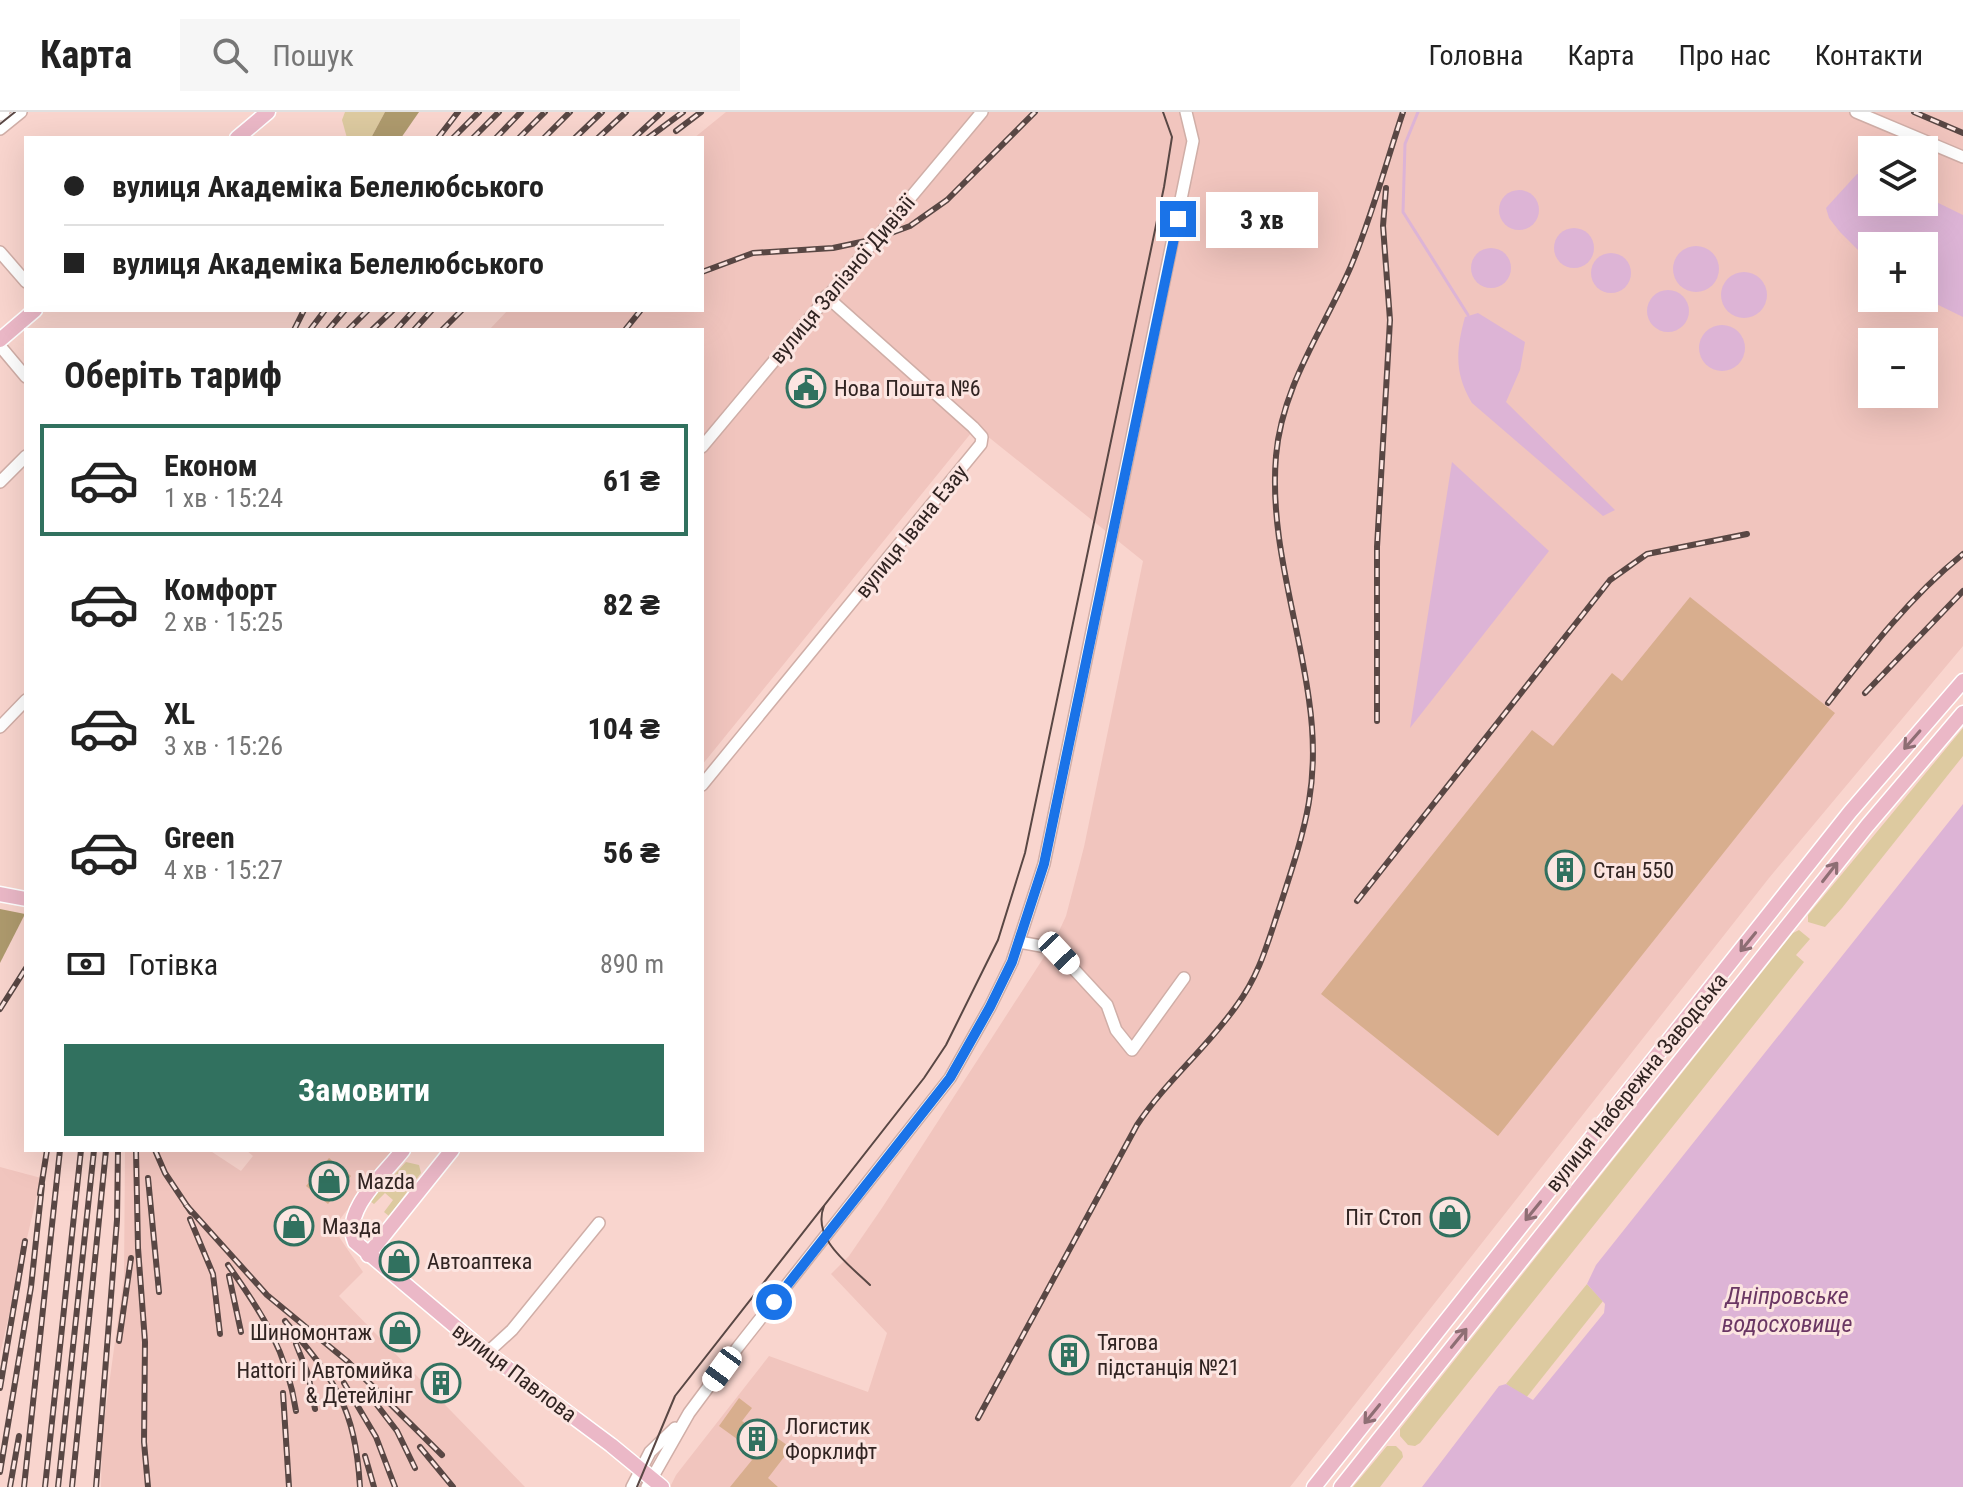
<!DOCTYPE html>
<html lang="uk">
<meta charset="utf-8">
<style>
:root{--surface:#fff;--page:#f6f6f6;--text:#222;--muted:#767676;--line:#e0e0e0;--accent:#31715f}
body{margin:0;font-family:"Roboto Condensed",sans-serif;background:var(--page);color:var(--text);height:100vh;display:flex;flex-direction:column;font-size:30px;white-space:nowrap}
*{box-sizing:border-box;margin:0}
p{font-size:26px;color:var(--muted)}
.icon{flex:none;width:44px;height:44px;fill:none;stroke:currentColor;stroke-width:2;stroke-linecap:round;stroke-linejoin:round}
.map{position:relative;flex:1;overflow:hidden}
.panel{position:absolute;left:24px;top:216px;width:680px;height:824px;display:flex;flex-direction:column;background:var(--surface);border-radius:0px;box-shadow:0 8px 32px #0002}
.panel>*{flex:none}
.banner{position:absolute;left:24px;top:24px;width:680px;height:176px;border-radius:0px;box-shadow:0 8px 32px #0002;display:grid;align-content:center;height:176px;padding:0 40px;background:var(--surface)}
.fabs{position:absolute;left:1858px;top:24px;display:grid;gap:16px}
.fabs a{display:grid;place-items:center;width:80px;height:80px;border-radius:0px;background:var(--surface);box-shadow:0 8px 32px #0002;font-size:40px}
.end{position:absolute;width:36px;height:36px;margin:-18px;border:10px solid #1a73e8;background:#fff;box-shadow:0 0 0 4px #fff}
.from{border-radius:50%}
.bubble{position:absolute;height:56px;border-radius:0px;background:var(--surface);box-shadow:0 8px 32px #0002;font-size:26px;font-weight:700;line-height:56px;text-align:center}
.car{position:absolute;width:24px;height:48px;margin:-24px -12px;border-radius:10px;box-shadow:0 0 6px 2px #0007;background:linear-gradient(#fff 24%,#345 0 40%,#fff 0 76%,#345 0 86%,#fff 0)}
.banner b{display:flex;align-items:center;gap:28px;height:76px;font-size:30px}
.banner b+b{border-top:2px solid var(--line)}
.banner i{width:20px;height:20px;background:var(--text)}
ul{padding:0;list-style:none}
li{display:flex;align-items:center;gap:24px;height:112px;margin:0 16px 12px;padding:0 24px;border:4px solid transparent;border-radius:0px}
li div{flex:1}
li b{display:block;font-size:30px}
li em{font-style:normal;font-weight:700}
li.selected{border-color:var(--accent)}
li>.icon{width:72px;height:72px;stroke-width:1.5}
h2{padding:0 40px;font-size:36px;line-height:96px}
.pay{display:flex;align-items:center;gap:20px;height:88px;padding:0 40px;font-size:30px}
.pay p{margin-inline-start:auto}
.action{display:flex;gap:16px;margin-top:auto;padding:16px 40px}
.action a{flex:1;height:92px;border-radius:0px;background:var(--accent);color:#fff;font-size:32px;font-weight:700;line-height:92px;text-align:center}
header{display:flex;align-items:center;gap:48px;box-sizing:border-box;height:112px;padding:0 40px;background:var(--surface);border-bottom:2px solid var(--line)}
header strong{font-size:38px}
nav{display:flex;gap:44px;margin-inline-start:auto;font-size:28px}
.search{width:560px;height:72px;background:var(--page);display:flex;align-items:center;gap:20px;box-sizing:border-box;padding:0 28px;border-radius:0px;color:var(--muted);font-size:30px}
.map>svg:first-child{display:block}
.built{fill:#f1c5be;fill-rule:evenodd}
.green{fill:#ddcaa0}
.forest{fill:#ae9a6d}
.water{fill:#ddb4d6}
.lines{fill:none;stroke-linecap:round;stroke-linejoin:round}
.stream{stroke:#ddb4d6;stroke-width:3}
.building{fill:#d8ae8e}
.minor-casing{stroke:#d0aea7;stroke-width:14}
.major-casing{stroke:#fff;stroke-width:17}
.minor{stroke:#fff;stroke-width:11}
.major{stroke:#ebb8c7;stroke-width:14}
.tram{stroke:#594744;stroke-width:2}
.rail-casing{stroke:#594744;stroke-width:6}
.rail{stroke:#fce5e1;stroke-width:3;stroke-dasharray:9;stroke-linecap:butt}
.oneway{stroke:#8e6e74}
.route{stroke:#1a73e8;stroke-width:10}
.labels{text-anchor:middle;stroke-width:6;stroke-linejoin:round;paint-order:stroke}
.street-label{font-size:22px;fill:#312422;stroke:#fce5e1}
.poi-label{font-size:22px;fill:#312422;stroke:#fce5e1;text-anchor:start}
.water-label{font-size:24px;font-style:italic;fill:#6a3663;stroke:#fce5e1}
</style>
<header>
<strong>Карта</strong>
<div class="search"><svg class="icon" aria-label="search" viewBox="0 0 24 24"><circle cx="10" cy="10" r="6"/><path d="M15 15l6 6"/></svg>Пошук</div>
<nav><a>Головна</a><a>Карта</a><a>Про нас</a><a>Контакти</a></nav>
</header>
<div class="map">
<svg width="1963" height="1375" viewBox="0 0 1963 1375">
<rect width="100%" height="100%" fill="#f9d5ce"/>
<g class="built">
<path d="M726 0H1963V534L1769 766 1290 1375H670L676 1363 769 1244 868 1280 887 1221 831 1162 849 1144 882 1096 1055 828 1066 804 1084 735 1143 449 976 315 702 653V218H489L508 198H702V26H694ZM1872 38H1924V90H1872ZM1872 134H1924V186H1872ZM1872 230H1924V282H1872Z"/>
<polygon points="125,1038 209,1038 241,1059 253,1044 246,1038 394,1038 333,1116 363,1160 339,1184 525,1375 101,1375 102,1324 124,1164"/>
<polygon points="0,1055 41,1066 0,1242"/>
</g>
<g class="green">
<polygon points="345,0 385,0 371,26 347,26 342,8"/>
<polygon points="1963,616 1963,644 1842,796 1825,815 1808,810 1808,803"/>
<polygon points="1799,818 1810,827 1796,843 1804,850 1420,1331 1415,1334 1408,1333 1400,1324 1400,1317 1793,821"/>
<polygon points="406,1050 419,1053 421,1061 389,1104 384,1100 393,1088 385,1081 374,1092 370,1089"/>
<polygon points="1587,1172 1603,1189 1526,1286 1506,1272"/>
<polygon points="1387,1334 1396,1334 1402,1340 1403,1345 1380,1375 1353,1375"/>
</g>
<g class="forest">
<polygon points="385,0 419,0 401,26 371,26"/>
<polygon points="0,797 25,802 0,851"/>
</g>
<g class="water">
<polygon points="1866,60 1872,61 1872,90 1924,90 1924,84 1963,103 1963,205 1924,186 1924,134 1872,134 1872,152 1840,120 1829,106 1826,96 1857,62"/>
<circle cx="1519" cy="98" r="20"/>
<circle cx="1574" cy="136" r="20"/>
<circle cx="1696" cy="157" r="23"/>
<circle cx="1491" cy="156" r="20"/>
<circle cx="1611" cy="161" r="20"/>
<circle cx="1744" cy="183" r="23"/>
<circle cx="1668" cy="199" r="21"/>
<path d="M1478 201 1525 230 1520 258 1506 290 1615 398 1603 404 1472 291C1454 261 1456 238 1465 205Z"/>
<circle cx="1722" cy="236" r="23"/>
<polygon points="1452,350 1549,439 1410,616"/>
<polygon points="1963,692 1963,1375 1422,1375 1499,1274 1506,1272 1533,1288 1604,1201 1605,1192 1587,1172 1596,1153"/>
</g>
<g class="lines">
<polyline class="stream" points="1418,0 1405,32 1403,100 1468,203"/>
</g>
<g class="building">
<polygon points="1690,485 1835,601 1498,1024 1321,882 1532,618 1553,634 1612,561 1622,569"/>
<polygon points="329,1046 351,1064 328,1092 306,1074"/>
<polygon points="1069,1229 1081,1236 1069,1257 1057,1250"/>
<polygon points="739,1286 752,1296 742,1309 754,1318 758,1312 791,1336 768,1366 778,1375 730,1375 752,1348 750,1347 755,1340 719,1314"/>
</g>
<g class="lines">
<g class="minor-casing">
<g id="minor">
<polyline points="1856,0 1963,45"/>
<polyline points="0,3 4,0"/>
<polyline points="0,17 21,0"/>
<polyline points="0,140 26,170"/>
<polyline points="0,234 26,265"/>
<polyline points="702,335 982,0"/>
<polyline points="0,370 26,344"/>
<polyline points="0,615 26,588"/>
<polyline points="702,673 981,332 982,325 973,315 826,184"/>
<polyline points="1019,830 1052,836 1059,841 1107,893 1116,918 1132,938 1184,866"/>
<polyline points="488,1240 512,1218 599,1111"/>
<polyline points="632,1375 650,1340 675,1316"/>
<polyline points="647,1375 689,1301 738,1235 950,966 990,895 1012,850 1044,752 1193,29 1186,0"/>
</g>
</g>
<g class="major-casing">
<g id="major">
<polyline points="237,26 268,0"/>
<polyline points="0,228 35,198"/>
<polyline points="0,782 26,787"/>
<path d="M403 1038C385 1062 341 1098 355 1130L482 1237 611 1333 662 1375"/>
<polyline points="368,1143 452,1038"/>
<polyline points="1314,1375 1850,700 1963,569"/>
<polyline points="1341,1375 1867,714 1963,601"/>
</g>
</g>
<use href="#minor" class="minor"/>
<use href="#major" class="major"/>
<g class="tram">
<polyline points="0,12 15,0"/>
<path d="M824 1094C811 1127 850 1153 870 1173"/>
<polyline points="637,1375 675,1284 924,966 946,933 998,828 1025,741 1164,75 1172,25 1163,0"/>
</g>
<g class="rail-casing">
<g id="rail">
<polyline points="1914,0 1963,21"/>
<polyline points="676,19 701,0"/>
<polyline points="438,26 458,0"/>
<polyline points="453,26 479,0"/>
<polyline points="473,26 499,0"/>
<polyline points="496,26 521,0"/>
<polyline points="519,26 545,0"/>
<polyline points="544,26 570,0"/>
<polyline points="575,26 602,0"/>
<polyline points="598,26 626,0"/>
<polyline points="634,26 662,0"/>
<polyline points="648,26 683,0"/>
<polyline points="702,160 753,141 833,136 875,127 910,114 947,88 1035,0"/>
<polyline points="294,218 304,198"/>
<polyline points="310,218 325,198"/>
<polyline points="328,218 345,198"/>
<polyline points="348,218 368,198"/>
<polyline points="372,218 393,198"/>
<polyline points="396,218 414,198"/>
<polyline points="414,218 432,198"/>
<polyline points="442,218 462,198"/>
<polyline points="625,218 641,198"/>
<polyline points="1865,581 1963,479"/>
<path d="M1828 591C1869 538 1911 484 1963 442"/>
<polyline points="1377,609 1377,435 1390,208 1383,114 1386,76"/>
<polyline points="1357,789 1610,468 1647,442 1747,422"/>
<polyline points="0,897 26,856"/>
<polyline points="136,1038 138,1136 145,1230 144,1330 148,1375"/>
<polyline points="155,1038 165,1061 191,1100"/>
<polyline points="148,1066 159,1180"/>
<polyline points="40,1082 47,1038"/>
<polyline points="186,1093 267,1183 347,1249 442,1343"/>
<polyline points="190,1107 213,1162 220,1222"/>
<path d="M228 1153C262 1201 287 1239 296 1299"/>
<polyline points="229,1164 241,1220"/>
<path d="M285 1209C335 1269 355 1294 360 1375"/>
<polyline points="119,1229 131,1146"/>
<polyline points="296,1232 308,1262 315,1297"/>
<polyline points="344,1271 376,1325 395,1375"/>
<polyline points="0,1276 25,1129"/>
<polyline points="283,1281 289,1375"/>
<polyline points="374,1289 397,1319 415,1356"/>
<path d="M978 1306 1137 1013C1166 969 1207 936 1237 893 1260 862 1268 829 1280 794 1305 717 1321 671 1309 588 1298 506 1269 427 1276 344 1282 273 1324 217 1351 154 1372 104 1386 51 1403 0"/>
<polyline points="420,1335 453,1375"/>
<polyline points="365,1344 374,1375"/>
<polyline points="0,1360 31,1175 42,1073"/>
<polyline points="10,1375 19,1324"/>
<polyline points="24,1375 60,1038"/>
<polyline points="45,1375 81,1038"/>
<polyline points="58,1375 94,1038"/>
<polyline points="72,1375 106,1038"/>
<polyline points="96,1375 117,1108 118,1038"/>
</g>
</g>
<use href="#rail" class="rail"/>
</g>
<defs><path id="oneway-shaft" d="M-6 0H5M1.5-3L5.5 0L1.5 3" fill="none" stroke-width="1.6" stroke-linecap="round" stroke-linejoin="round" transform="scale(2)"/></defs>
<g class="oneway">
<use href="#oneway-shaft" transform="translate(1912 628) rotate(131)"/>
<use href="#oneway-shaft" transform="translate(1830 760) rotate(-52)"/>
<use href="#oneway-shaft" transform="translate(1748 830) rotate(129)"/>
<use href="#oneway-shaft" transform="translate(1533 1099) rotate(129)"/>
<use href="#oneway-shaft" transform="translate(1459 1226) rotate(-51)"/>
<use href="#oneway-shaft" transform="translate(1372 1302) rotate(129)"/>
</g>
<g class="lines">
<polyline class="route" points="774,1190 950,966 990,895 1012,850 1044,752 1178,107"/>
</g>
<defs>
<g id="civic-ring" transform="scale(2)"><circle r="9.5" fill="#fce5e1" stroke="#31715f" stroke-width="1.5"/><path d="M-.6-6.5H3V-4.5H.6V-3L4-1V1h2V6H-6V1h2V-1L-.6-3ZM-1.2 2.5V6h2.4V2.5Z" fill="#31715f"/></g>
<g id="building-ring" transform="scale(2)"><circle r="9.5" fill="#fce5e1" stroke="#31715f" stroke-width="1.5"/><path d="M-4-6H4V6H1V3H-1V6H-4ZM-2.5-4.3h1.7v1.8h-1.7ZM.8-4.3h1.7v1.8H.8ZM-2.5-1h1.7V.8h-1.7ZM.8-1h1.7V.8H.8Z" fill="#31715f"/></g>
<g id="shop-ring" transform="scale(2)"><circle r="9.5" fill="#fce5e1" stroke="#31715f" stroke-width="1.5"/><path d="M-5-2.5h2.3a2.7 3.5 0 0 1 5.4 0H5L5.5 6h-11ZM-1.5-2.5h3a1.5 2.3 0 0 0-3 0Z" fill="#31715f"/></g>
</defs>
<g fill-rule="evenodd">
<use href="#civic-ring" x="806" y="276"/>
<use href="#building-ring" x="1565" y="758"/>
<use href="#shop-ring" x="329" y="1069"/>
<use href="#shop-ring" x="1450" y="1105"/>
<use href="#shop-ring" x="294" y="1114"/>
<use href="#shop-ring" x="399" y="1149"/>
<use href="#shop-ring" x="400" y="1220"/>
<use href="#building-ring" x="1069" y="1243"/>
<use href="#building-ring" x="441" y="1271"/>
<use href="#building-ring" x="757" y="1327"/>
</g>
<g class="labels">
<g class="street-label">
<text transform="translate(842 167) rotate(-50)" y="8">вулиця Залізної Дивізії</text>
<text transform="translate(911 419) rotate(-51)" y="8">вулиця Івана Езау</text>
<text transform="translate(1636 970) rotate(-51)" y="8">вулиця Набережна Заводська</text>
<text transform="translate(515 1260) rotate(37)" y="8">вулиця Павлова</text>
</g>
<g class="poi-label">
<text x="834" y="284">Нова Пошта №6</text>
<text x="1593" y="766">Стан 550</text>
<text x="357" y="1077">Mazda</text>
<text x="1422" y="1113" text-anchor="end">Піт Стоп</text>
<text x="322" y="1122">Мазда</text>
<text x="427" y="1157">Автоаптека</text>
<text x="372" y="1228" text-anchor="end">Шиномонтаж</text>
<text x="1097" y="1238">Тягова<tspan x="1097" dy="25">пiдстанцiя №21</tspan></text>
<text x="413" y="1266" text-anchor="end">Hattori | Автомийка<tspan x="413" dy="25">&amp; Детейлінг</tspan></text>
<text x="785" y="1322">Логистик<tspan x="785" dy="25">Форклифт</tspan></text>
</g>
<g class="water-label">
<text x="1787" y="1192">Дніпровське<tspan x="1787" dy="28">водосховище</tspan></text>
</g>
</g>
</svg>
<div class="fabs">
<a><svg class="icon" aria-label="layers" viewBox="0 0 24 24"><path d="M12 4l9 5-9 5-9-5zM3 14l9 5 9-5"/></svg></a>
<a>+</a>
<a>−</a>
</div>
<i class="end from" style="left:774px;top:1190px"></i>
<i class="end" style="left:1178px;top:107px"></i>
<div class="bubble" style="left:1206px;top:80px;width:112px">3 хв</div>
<i class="car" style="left:1059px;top:841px;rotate:137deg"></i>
<i class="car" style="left:722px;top:1257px;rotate:216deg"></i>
<div class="banner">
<b><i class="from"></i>вулиця Академіка Белелюбського</b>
<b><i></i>вулиця Академіка Белелюбського</b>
</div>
<section class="panel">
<h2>Оберіть тариф</h2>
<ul>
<li class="selected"><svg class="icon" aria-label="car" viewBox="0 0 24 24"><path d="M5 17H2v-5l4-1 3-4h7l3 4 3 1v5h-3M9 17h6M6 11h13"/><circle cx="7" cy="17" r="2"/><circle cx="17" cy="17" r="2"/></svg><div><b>Економ</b><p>1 хв · 15:24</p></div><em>61 ₴</em></li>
<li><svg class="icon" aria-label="car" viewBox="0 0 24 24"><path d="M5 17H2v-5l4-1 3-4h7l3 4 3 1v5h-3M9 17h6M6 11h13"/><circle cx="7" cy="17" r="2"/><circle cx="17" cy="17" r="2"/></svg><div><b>Комфорт</b><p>2 хв · 15:25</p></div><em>82 ₴</em></li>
<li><svg class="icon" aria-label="car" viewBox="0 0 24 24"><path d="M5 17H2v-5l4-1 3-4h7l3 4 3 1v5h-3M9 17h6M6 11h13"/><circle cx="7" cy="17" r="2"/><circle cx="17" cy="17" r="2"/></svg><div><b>XL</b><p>3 хв · 15:26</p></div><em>104 ₴</em></li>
<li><svg class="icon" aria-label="car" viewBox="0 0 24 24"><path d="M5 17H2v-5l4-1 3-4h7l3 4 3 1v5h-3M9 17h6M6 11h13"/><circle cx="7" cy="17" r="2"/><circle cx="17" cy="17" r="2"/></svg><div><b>Green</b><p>4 хв · 15:27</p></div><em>56 ₴</em></li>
</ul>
<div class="pay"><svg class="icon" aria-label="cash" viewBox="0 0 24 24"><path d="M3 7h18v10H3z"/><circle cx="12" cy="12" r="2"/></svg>Готівка<p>890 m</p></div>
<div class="action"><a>Замовити</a></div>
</section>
</div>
